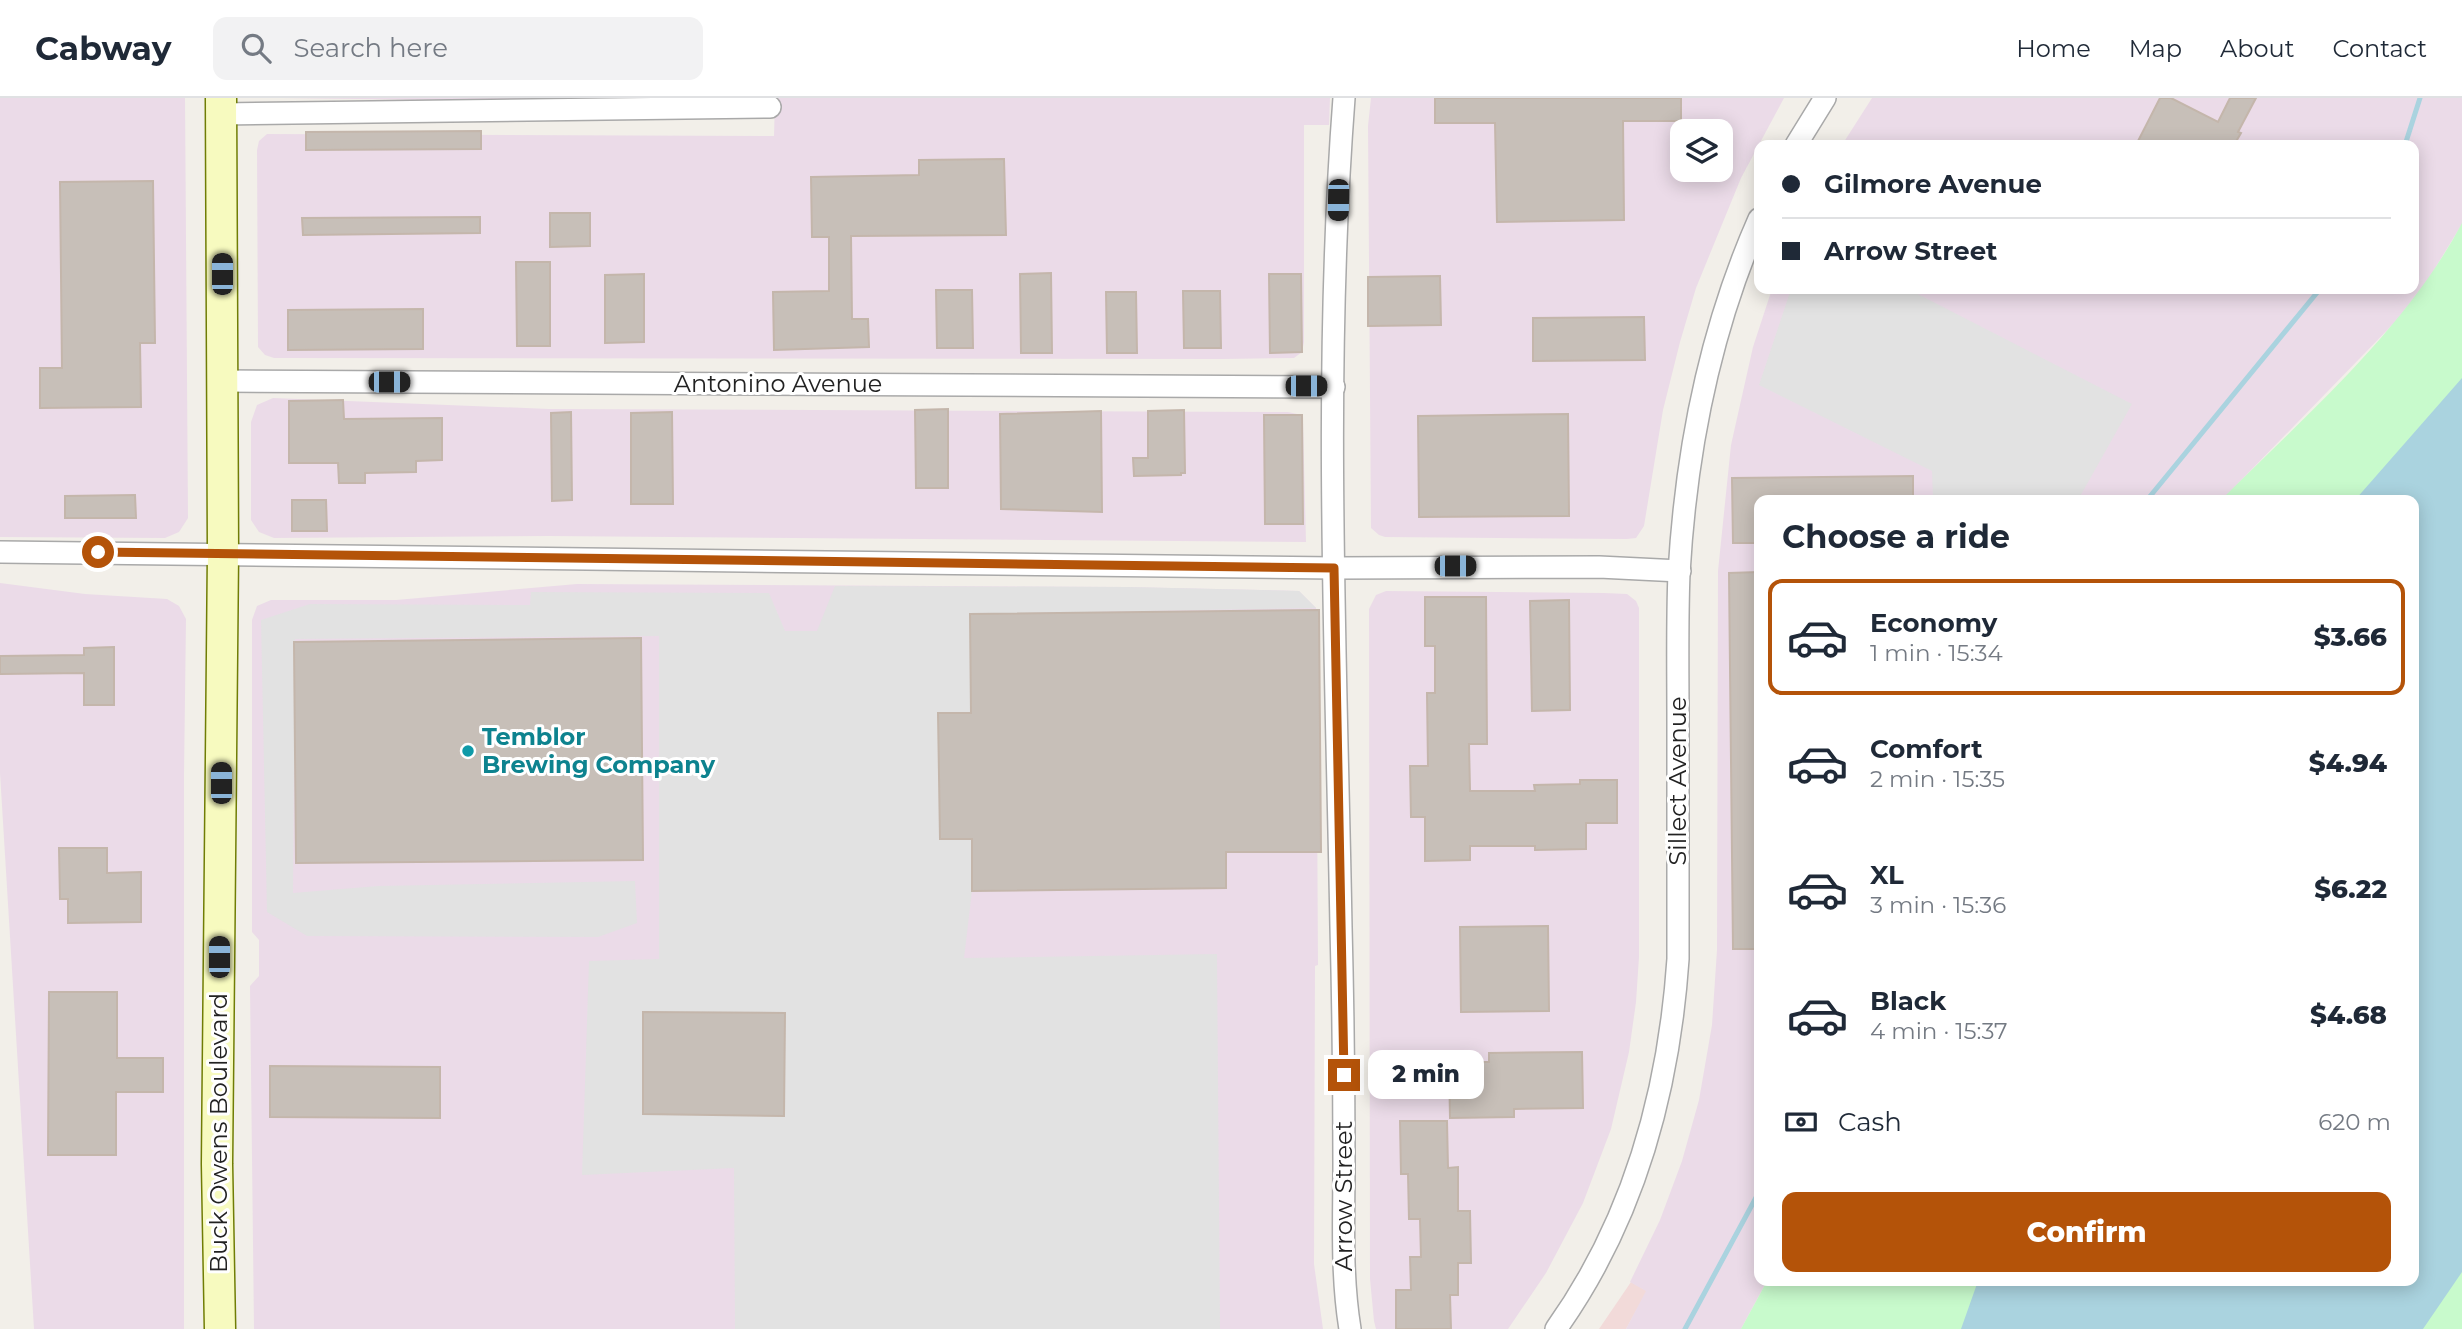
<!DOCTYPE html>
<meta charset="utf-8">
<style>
:root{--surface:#fff;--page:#f2f2f3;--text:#1f2937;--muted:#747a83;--line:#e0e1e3;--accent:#b45309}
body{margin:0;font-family:Montserrat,sans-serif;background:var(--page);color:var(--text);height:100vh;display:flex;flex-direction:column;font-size:26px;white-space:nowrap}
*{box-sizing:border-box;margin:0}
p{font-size:23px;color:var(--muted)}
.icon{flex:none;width:38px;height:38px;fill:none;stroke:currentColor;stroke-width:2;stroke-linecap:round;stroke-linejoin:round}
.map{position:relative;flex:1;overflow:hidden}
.panel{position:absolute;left:1754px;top:397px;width:665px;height:791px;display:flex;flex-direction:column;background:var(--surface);border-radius:14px;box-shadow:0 4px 18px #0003}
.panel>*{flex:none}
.top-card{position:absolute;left:1754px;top:42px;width:665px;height:154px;border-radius:14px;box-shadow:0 4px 18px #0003;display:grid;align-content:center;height:154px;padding:0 28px;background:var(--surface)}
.fabs{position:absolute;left:1670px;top:21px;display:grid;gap:14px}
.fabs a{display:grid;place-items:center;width:63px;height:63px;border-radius:14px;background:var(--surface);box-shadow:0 4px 18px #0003;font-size:35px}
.end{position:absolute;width:32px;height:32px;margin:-16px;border:9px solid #b45309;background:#fff;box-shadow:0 0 0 4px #fff}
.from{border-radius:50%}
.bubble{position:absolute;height:49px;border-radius:14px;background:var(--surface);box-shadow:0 4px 18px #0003;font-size:23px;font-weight:800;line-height:49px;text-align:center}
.car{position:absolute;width:21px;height:42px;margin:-21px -10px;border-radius:9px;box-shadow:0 0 5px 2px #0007;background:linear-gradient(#222 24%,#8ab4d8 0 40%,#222 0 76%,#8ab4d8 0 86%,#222 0)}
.top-card b{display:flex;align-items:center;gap:24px;height:66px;font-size:26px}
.top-card b+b{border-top:2px solid var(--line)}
.top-card i{width:18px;height:18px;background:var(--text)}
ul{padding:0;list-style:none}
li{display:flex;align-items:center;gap:21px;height:116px;margin:0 14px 10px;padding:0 14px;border:4px solid transparent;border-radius:14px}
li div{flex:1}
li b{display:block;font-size:26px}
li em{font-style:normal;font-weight:800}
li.active{border-color:var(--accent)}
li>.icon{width:63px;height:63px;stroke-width:1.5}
h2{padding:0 28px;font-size:32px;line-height:84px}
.pay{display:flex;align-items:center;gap:18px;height:77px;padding:0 28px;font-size:26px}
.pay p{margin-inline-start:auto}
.button{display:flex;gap:14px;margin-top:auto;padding:14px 28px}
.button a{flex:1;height:80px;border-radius:14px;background:var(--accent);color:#fff;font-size:28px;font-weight:800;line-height:80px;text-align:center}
header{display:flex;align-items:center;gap:42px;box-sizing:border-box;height:98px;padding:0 35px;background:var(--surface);border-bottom:2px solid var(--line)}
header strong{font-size:33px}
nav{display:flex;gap:38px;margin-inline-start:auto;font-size:24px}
.search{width:490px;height:63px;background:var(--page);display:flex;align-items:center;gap:18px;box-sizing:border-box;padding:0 24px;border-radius:14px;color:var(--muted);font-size:26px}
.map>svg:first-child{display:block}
.commercial{fill:#f2dad9}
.industrial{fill:#ebdbe8;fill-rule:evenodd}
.park{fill:#c8facc}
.parking{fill:#e2e2e2}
.water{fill:#aad3df}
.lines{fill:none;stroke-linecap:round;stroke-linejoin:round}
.stream{stroke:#aad3df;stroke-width:5}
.building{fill:#c7bfb8;stroke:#c4b6ab;stroke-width:2}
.minor-casing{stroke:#a9a9a9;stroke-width:24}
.secondary-casing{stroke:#707d05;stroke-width:33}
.minor{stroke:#fff;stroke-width:21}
.secondary{stroke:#f7fabf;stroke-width:30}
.route{stroke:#b45309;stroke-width:9}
.culture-dot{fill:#0f9aa8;stroke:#fff;stroke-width:2.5}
.labels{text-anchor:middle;stroke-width:6;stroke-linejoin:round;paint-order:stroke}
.street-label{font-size:24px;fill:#222;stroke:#fff}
.culture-label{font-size:24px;font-weight:bold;fill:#0d838f;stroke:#fff;text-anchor:start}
</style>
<header>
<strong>Cabway</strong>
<div class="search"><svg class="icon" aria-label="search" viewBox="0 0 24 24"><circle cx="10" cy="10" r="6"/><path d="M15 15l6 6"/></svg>Search here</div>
<nav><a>Home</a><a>Map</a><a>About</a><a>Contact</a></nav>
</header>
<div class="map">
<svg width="2462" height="1231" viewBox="0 0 2462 1231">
<rect width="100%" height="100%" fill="#f2efe9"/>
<polygon class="commercial" points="1631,1184 1647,1193 1626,1231 1599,1231"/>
<g class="industrial">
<polygon points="0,0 185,0 188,420 179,434 165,440 0,439"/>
<polygon points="282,0 739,0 728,6"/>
<polygon points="775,0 1330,0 1329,27 1304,27 1304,244 1302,254 1294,260 1223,261 274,260 265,257 258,249 257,52 259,43 267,36 774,38"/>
<path d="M1371 0H1784L1741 80 1696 190 1680 244 1663 312 1644 428 1636 440 1627 441 1385 439 1379 437 1371 430 1368 28ZM1682 33H1720V72H1682Z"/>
<polygon points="1872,0 2462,0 2462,126 2428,182 2396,223 2222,402 1759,402 1759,1183 1767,1183 1741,1231 1626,1231 1646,1193 1630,1184 1660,1122 1682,1063 1699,1002 1712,927 1717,852 1718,473 1731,347 1753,249 1772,191 2413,191 2413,47 1842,47"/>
<polygon points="273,300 549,311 1288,314 1297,316 1303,324 1306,444 549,438 274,440 259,434 251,422 251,324 257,307"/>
<polygon points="0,485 85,496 167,501 179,508 186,521 184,678 184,1231 34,1231 0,675"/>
<polygon points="577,486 1127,489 1299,493 1316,510 1318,867 1315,868 1314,1166 1323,1231 254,1231 250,888 259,878 259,842 252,834 252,522 257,508 271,502 396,502"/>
<polygon points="1386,493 1604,495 1627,496 1636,503 1639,510 1639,859 1636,904 1629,954 1611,1031 1583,1105 1546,1175 1508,1231 1376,1231 1374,1223 1370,1181 1369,511 1376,497"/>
</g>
<path class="park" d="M2462 125V1231H1741L1767 1183H2413V402H2221C2306 317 2406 231 2462 125Z"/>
<g class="parking">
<polygon points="1791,191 1908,191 2132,306 2078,402 1933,402 1932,373 1759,287"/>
<polygon points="835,488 1127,489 1299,493 1316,510 970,516 971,615 938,616 940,741 972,741 972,793 964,860 1217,856 1220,1231 735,1231 734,1070 582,1077 589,863 659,861 659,538 295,541 293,795 378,788 635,783 637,825 598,839 307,838 267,814 261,522 310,506 530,507 531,494 769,495 785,533 817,533"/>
</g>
<polygon class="water" points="2462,280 2462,1174 2423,1231 1961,1231 1978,1183 2413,1183 2413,402 2355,402"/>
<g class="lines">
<g class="stream">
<polyline points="2405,47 2420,0"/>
<polyline points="2147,402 2320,191"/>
<polyline points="1685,1231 1759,1094"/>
</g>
</g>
<g class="building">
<polygon points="1435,0 1681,0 1681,23 1623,23 1624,122 1497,124 1495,25 1435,25"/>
<polygon points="2160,0 2171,0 2218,24 2230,0 2256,0 2238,34 2241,35 2234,47 2136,47"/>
<polygon points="481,33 481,51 306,52 306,34"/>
<polygon points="1004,61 1006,137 851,138 852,221 868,221 869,249 774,252 773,194 829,193 829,139 812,139 811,79 919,77 919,62"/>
<polygon points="153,83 155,245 140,245 141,309 40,310 40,270 62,270 60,84"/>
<polygon points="550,115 590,115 590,148 550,149"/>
<polygon points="480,119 480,135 303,137 302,120"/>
<polygon points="516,164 550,164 550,248 517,248"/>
<polygon points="1051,175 1052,255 1021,255 1020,176"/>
<polygon points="644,176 644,244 605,245 605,177"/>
<polygon points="1269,176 1301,176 1302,254 1270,255"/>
<polygon points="1440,178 1441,227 1368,228 1368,179"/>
<polygon points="936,192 972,192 973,250 937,250"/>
<polygon points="1183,193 1220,193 1221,250 1184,250"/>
<polygon points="1106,194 1136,194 1137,255 1107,255"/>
<polygon points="423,211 423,251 288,252 288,212"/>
<polygon points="1644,219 1645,262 1533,263 1533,220"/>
<polygon points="343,302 344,321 442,320 442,362 416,363 416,374 365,375 365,385 339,385 338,365 289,365 289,303"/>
<polygon points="948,311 948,390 916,390 915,312"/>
<polygon points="1184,312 1185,375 1181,375 1181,377 1134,378 1133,360 1148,360 1148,313"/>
<polygon points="1101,313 1102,414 1001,411 1000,316"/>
<polygon points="571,314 572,402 552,403 551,315"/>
<polygon points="672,314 673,406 631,406 631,315"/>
<polygon points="1568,316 1569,418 1419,419 1418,318"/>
<polygon points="1264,317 1302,317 1303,426 1265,426"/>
<polygon points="1913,378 1913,402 1759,402 1759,445 1733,445 1732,380"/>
<polygon points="135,397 136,420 65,420 65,398"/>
<polygon points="292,402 326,402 327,433 292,433"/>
<polygon points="1759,474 1759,851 1733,851 1729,475"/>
<polygon points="1425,499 1486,499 1487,646 1469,646 1470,693 1535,693 1534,687 1580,686 1580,682 1617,682 1617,725 1586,725 1586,751 1535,752 1535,748 1470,748 1470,762 1425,763 1425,719 1411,719 1410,668 1428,668 1427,595 1435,595 1435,548 1425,548"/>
<polygon points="1569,502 1570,612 1532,613 1530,503"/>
<polygon points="1319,512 1321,754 1226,754 1226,790 972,793 972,741 940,741 938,615 971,615 970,516"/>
<polygon points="641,540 643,762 296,765 294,544"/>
<polygon points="114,549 114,607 84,607 84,575 0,576 0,558 84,557 84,550"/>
<polygon points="59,750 107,750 107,775 141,774 141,824 68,825 68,801 60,801"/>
<polygon points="1548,828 1549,913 1461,914 1460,829"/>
<polygon points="49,894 117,894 117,960 163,960 163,994 116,994 116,1057 48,1057"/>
<polygon points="643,914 785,915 784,1018 643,1016"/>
<polygon points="1582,954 1583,1010 1514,1011 1514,1019 1450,1020 1449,964 1489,964 1489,955"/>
<polygon points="270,968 440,969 440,1020 270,1019"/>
<polygon points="1400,1023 1447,1023 1448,1070 1458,1069 1458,1113 1470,1113 1471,1165 1458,1165 1458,1197 1450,1197 1451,1231 1396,1231 1396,1192 1411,1192 1410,1159 1421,1159 1420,1121 1409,1121 1408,1076 1401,1076"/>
</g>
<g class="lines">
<g class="minor-casing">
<g id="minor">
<path d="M1344 0C1323 274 1336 554 1341 829 1343 907 1344 986 1344 1064 1344 1120 1341 1176 1350 1231"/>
<polyline points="221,16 770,9"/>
<polyline points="1796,47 1825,0"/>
<polyline points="223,283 1334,289"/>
<polyline points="0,454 1334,470 1599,469 1680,473"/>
<path d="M1556 1231C1633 1123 1669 993 1678 861 1678 782 1678 703 1678 623 1678 574 1677 525 1679 475 1686 353 1709 234 1759 121"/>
</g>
</g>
<g class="secondary-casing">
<polyline id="secondary" points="220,1231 217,1066 223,455 221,0"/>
</g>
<use href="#minor" class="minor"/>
<use href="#secondary" class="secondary"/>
</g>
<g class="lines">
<polyline class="route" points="98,454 1334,470 1344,977"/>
</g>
<circle class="culture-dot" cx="468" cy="653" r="7"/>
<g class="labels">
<g class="street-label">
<text x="778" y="294">Antonino Avenue</text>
<text transform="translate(1678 683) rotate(-90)" y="8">Sillect Avenue</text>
<text transform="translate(219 1035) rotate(-90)" y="8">Buck Owens Boulevard</text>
<text transform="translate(1344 1098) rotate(-90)" y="8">Arrow Street</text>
</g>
<g class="culture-label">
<text x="482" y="647">Temblor<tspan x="482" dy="28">Brewing Company</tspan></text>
</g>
</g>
</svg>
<div class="fabs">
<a><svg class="icon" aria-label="layers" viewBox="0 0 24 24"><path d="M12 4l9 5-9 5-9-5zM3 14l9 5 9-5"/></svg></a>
</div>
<i class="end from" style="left:98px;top:454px"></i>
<i class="end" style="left:1344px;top:977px"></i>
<div class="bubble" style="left:1368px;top:952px;width:116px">2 min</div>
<i class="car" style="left:1338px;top:102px;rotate:181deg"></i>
<i class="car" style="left:222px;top:176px;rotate:0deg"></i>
<i class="car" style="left:389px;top:284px;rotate:90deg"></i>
<i class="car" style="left:1306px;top:288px;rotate:90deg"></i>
<i class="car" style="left:1455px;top:468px;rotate:90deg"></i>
<i class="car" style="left:221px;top:685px;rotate:0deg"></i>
<i class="car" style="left:219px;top:859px;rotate:0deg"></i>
<div class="top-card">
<b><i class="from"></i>Gilmore Avenue</b>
<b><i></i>Arrow Street</b>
</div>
<section class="panel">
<h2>Choose a ride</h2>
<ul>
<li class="active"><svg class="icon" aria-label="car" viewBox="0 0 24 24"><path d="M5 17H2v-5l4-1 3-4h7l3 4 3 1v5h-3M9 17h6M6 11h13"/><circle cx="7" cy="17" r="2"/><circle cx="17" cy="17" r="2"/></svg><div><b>Economy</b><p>1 min · 15:34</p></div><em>$3.66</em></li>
<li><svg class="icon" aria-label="car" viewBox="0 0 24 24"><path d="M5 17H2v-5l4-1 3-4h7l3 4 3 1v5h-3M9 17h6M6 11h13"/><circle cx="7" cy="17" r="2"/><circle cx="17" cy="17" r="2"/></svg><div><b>Comfort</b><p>2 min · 15:35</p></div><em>$4.94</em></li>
<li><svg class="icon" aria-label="car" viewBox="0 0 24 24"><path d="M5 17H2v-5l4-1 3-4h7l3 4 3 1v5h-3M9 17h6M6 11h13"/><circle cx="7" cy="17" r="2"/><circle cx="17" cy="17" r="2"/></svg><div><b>XL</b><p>3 min · 15:36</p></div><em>$6.22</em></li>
<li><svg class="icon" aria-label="car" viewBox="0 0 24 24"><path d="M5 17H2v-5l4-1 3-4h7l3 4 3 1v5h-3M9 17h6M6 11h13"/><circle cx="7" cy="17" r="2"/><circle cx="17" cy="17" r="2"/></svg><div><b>Black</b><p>4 min · 15:37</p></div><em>$4.68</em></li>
</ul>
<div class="pay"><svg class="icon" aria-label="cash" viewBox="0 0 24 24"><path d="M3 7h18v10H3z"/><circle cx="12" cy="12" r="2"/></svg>Cash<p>620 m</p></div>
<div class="button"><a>Confirm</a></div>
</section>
</div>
